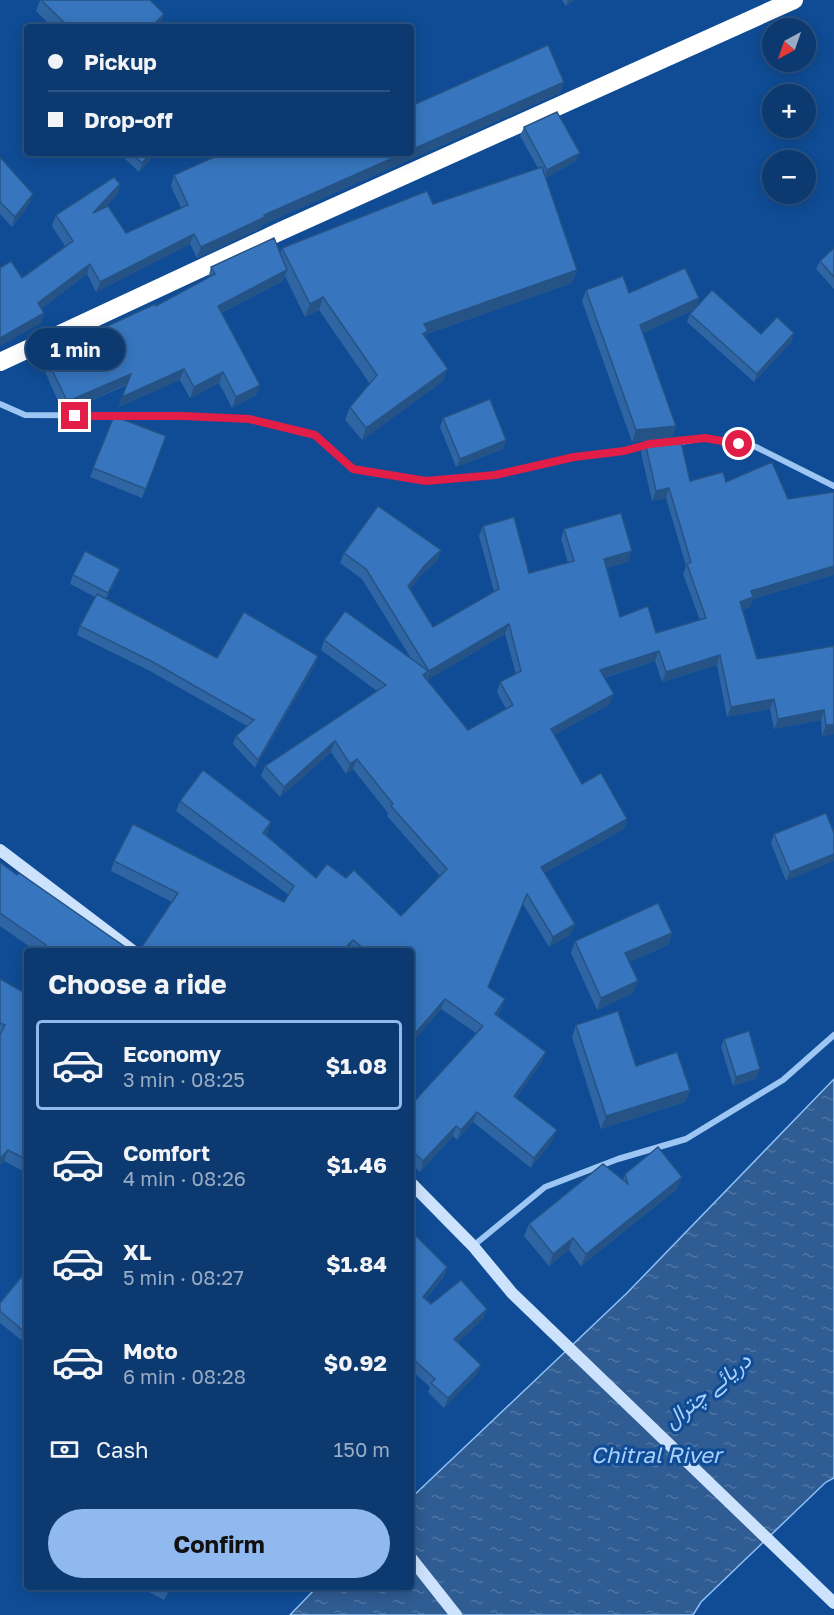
<!DOCTYPE html>
<meta charset="utf-8">
<style>
:root{--surface:#0b3970;--page:#144075;--text:#f1f3f6;--muted:#9aacc3;--line:#2b5383;--accent:#90b9f0}
body{margin:0;font-family:"Golos Text",Vazirmatn,sans-serif;background:var(--page);color:var(--text);height:100vh;display:flex;flex-direction:column;font-size:22px;white-space:nowrap}
*{box-sizing:border-box;margin:0}
p{font-size:20px;color:var(--muted)}
.icon{flex:none;width:33px;height:33px;fill:none;stroke:currentColor;stroke-width:2;stroke-linecap:round;stroke-linejoin:round}
.map{position:relative;flex:1;overflow:hidden}
.panel{position:absolute;left:24px;top:948px;width:390px;height:642px;display:flex;flex-direction:column;background:var(--surface);border-radius:6px;box-shadow:0 3px 15px #0003,0 0 0 2px var(--line)}
.panel>*{flex:none}
.hud{position:absolute;left:24px;top:24px;width:390px;height:132px;border-radius:6px;box-shadow:0 3px 15px #0003,0 0 0 2px var(--line);display:grid;align-content:center;height:132px;padding:0 24px;background:var(--surface)}
.needle{width:39px;rotate:220deg}
.buttons{position:absolute;left:762px;top:18px;display:grid;gap:12px}
.buttons a{display:grid;place-items:center;width:54px;height:54px;border-radius:50%;background:var(--surface);box-shadow:0 3px 15px #0003,0 0 0 2px var(--line);font-size:30px}
.end{position:absolute;width:27px;height:27px;margin:-14px;border:8px solid #e11d48;background:#fff;box-shadow:0 0 0 3px #fff}
.from{border-radius:50%}
.bubble{position:absolute;height:42px;border-radius:21px;background:var(--surface);box-shadow:0 3px 15px #0003,0 0 0 2px var(--line);font-size:20px;font-weight:700;line-height:42px;text-align:center}
.hud b{display:flex;align-items:center;gap:21px;height:57px;font-size:22px}
.hud b+b{border-top:2px solid var(--line)}
.hud i{width:15px;height:15px;background:var(--text)}
ul{padding:0;list-style:none}
li{display:flex;align-items:center;gap:18px;height:90px;margin:0 12px 9px;padding:0 12px;border:3px solid transparent;border-radius:6px}
li div{flex:1}
li b{display:block;font-size:22px}
li em{font-style:normal;font-weight:700}
li.active{border-color:var(--accent)}
li>.icon{width:54px;height:54px;stroke-width:1.5}
h2{padding:0 24px;font-size:27px;line-height:72px}
.pay{display:flex;align-items:center;gap:15px;height:66px;padding:0 24px;font-size:22px}
.pay p{margin-inline-start:auto}
.primary-button{display:flex;gap:12px;margin-top:auto;padding:12px 24px}
.primary-button a{flex:1;height:69px;border-radius:36px;background:var(--accent);color:#111;font-size:24px;font-weight:700;line-height:69px;text-align:center}
.map>svg:first-child{display:block}
.water{fill:url(#water-ripples);stroke:#8ec1f8;stroke-width:1.5}
.lines{fill:none;stroke-linecap:round;stroke-linejoin:round}
.street{stroke:#9dc6f4;stroke-width:6}
.secondary{stroke:#cde3fd;stroke-width:12}
.highway{stroke:#fff;stroke-width:18}
.wall{fill:#2f65a3;fill-rule:evenodd}
.shaded-wall{fill:#265385}
.building{fill:#3776be;stroke:#265385;stroke-width:1.5}
.route{stroke:#e11d48;stroke-width:8}
.labels{text-anchor:middle;stroke-width:6;stroke-linejoin:round;paint-order:stroke}
.water-label{font-size:22px;font-style:italic;fill:#a9d0fb;stroke:#0f4c95}
</style>
<div class="map">
<svg width="834" height="1615" viewBox="0 0 834 1615">
<defs>
<pattern id="water-ripples" width="26" height="14" patternUnits="userSpaceOnUse" patternTransform="scale(1.5)"><rect width="26" height="14" fill="#2f5c92"/><path d="M2 4q2-2 4 0t4 0M15 11q2-2 4 0t4 0" fill="none" stroke="#4e74a2"/></pattern>
</defs>
<rect width="100%" height="100%" fill="#0f4c95"/>
<polygon class="water" points="834,1079 834,1478 826,1482 701,1602 693,1615 290,1615 317,1587 411,1587 411,1498 627,1293"/>
<g class="lines">
<g class="street">
<polyline points="0,404 25,415 183,416 249,419 315,435 353,469 426,481 495,475 574,457 624,451 652,444"/>
<polyline points="674,443 705,438 756,447 834,486"/>
<polyline points="473,1246 545,1187 618,1159 686,1139 783,1080 834,1035"/>
</g>
<g class="secondary">
<polyline points="0,850 133,951"/>
<polyline points="411,1183 473,1246 512,1293 834,1603"/>
<polyline points="411,1558 456,1615"/>
</g>
<polyline class="highway" points="0,362 281,231 794,0"/>
</g>
<g class="wall">
<polygon points="40,0 150,0 164,14 159,27 52,27 36,11"/>
<polygon points="562,0 575,0 566,6"/>
<polygon points="564,82 560,93 262,225 261,228 197,258 190,244 96,292 87,274 41,309 44,313 40,324 22,278 65,246 52,226 56,215 120,184 117,195 104,208 126,233 181,208 171,186 174,175 303,153"/>
<polygon points="524,127 576,161 546,178 577,270 572,283 427,334 426,338 443,381 362,440 345,420 350,407 370,384 319,310 305,317 285,276 283,281 221,313 260,385 256,395 232,408 219,383 190,398 180,380 118,407 127,385 70,410 62,410 42,365 45,355 156,306 208,278 211,267 280,253 282,248 433,204 538,168 520,136"/>
<polygon points="119,153 156,153 139,172"/>
<polygon points="0,157 30,203 12,227 0,214"/>
<polygon points="834,248 834,289 816,269 820,261"/>
<polygon points="586,290 699,298 695,309 761,334 794,333 791,342 754,382 687,322 690,314 695,309 643,333 676,426 672,437 632,442 582,301"/>
<polygon points="114,416 166,436 142,498 90,477"/>
<polygon points="443,418 506,440 503,449 456,467 440,427"/>
<path d="M645 442 690 481 726 482 788 499 834 492V575L753 599 750 607 742 610 757 659 834 646V734L822 736 821 720 774 729 770 709 727 717 717 665 662 682 655 661 604 678 610 704 554 735 582 784 627 819 624 829 544 873 571 934 549 947 523 904 488 988 501 1010 497 1016 542 1062 516 1098 553 1140 531 1168 473 1122 457 1140 453 1136 420 1172 411 1164V1105L476 1033 441 1009 411 1044V951H351L349 950 348 951H139L172 902 111 871 114 861 284 902 289 895 176 811 180 801 271 822 268 832 266 835 316 878H346L401 916 440 876 387 816 388 813 353 769 346 774 331 752 280 797 261 776 265 766 377 691 321 650 324 640 412 660 362 579 340 563 344 553 441 550 437 561 421 575 409 589 433 627 494 592 479 536 483 526 529 573 568 563 561 539 564 529 628 562 606 568 620 617 656 633 700 620 683 574 686 566 666 498 652 501 641 453ZM505 634 516 674 500 682 497 692 506 709 468 730 427 680Z"/>
<polygon points="73,575 117,577 106,599 217,658 318,656 315,665 255,768 233,744 236,736 247,726 150,671 77,635 80,626 95,597 70,584"/>
<polygon points="834,833 786,881 771,843 774,834"/>
<polygon points="0,862 17,875 131,951 36,951 0,926"/>
<polygon points="672,933 668,945 629,962 633,993 597,1010 571,953 575,941"/>
<polygon points="0,979 23,992 27,983 27,1169 25,1172 4,1161 0,1165"/>
<polygon points="576,1025 636,1066 690,1090 685,1102 601,1129 572,1037"/>
<polygon points="724,1039 757,1078 733,1086 721,1047"/>
<polygon points="625,1174 677,1189 581,1266 569,1250 549,1266 524,1236 529,1224 623,1180"/>
<polygon points="411,1231 447,1267 444,1276 426,1299 431,1304 487,1309 483,1319 457,1342 481,1365 477,1374 444,1408 428,1392 430,1387 411,1370"/>
<polygon points="27,1270 27,1340 25,1343 0,1323 0,1303"/>
<polygon points="140,1587 171,1587 164,1600"/>
</g>
<g class="shaded-wall">
<polygon points="568,0 575,0 566,6"/>
<polygon points="164,14 159,26 151,27"/>
<polygon points="564,82 560,93 262,225 261,228 197,258 201,247 264,215 404,153 411,153 411,150"/>
<polygon points="151,153 156,153 139,172 142,163"/>
<polygon points="580,153 576,161 544,179 547,170"/>
<polygon points="120,184 117,195 89,224 93,213"/>
<polygon points="33,194 30,203 12,227 15,217"/>
<polygon points="194,234 190,244 96,292 100,282"/>
<polygon points="90,264 87,274 34,314 38,303"/>
<polygon points="287,270 283,281 214,316 218,306"/>
<polygon points="577,270 572,283 427,334 424,343 418,347 424,324"/>
<polygon points="323,297 319,310 305,317 310,304"/>
<polygon points="699,298 695,309 636,336 640,325"/>
<polygon points="44,313 40,324 0,346 0,338"/>
<polygon points="794,333 791,342 754,382 757,374"/>
<polygon points="184,369 180,380 118,407 122,397"/>
<polygon points="448,369 443,381 362,440 366,428"/>
<polygon points="223,372 219,383 190,398 194,387"/>
<polygon points="131,374 127,384 70,410 62,410 66,399"/>
<polygon points="260,385 256,395 232,408 236,397"/>
<polygon points="676,426 672,437 632,442 636,430"/>
<polygon points="506,440 503,449 456,467 460,459"/>
<polygon points="669,488 666,498 652,501 656,491"/>
<polygon points="441,550 437,561 421,575 404,597 408,586 425,565"/>
<polygon points="632,551 628,562 600,570 604,559"/>
<polygon points="834,566 834,575 753,599 750,607 736,612 740,602 751,591"/>
<polygon points="120,569 117,577 105,601 108,593"/>
<polygon points="509,624 505,634 426,681 429,671"/>
<polygon points="659,651 655,661 596,680 600,670"/>
<polygon points="720,655 717,665 662,682 666,672"/>
<polygon points="318,656 315,665 255,768 258,760"/>
<polygon points="428,671 425,681 423,675"/>
<polygon points="614,694 610,704 547,739 551,729"/>
<polygon points="774,699 770,709 727,717 731,707"/>
<polygon points="824,710 821,720 774,729 778,719"/>
<polygon points="826,725 834,725 834,734 822,736"/>
<polygon points="335,741 331,752 280,797 284,787"/>
<polygon points="357,759 353,769 346,774 350,764"/>
<polygon points="627,819 624,829 537,877 541,867"/>
<polygon points="271,822 268,832 259,843 263,833"/>
<polygon points="834,854 834,861 786,881 790,872"/>
<polygon points="575,924 571,934 549,947 553,937"/>
<polygon points="672,933 668,945 621,966 625,953"/>
<polygon points="353,940 348,951 342,951"/>
<polygon points="638,981 633,993 597,1010 601,998"/>
<polygon points="445,999 441,1009 411,1044 411,1038"/>
<polygon points="505,999 501,1010 491,1024 495,1014"/>
<polygon points="546,1052 542,1062 510,1106 514,1096"/>
<polygon points="760,1069 757,1078 733,1086 736,1077"/>
<polygon points="690,1090 685,1102 601,1129 606,1116"/>
<polygon points="477,1112 473,1122 457,1140 461,1130"/>
<polygon points="456,1126 453,1136 420,1172 423,1161"/>
<polygon points="557,1130 553,1140 531,1168 534,1158"/>
<polygon points="8,1150 4,1161 0,1165 0,1159"/>
<polygon points="682,1177 677,1189 581,1266 586,1254"/>
<polygon points="573,1238 569,1250 549,1266 553,1254"/>
<polygon points="447,1267 444,1276 420,1306 423,1297"/>
<polygon points="487,1309 483,1319 451,1349 454,1339"/>
<polygon points="481,1365 477,1374 444,1408 448,1398"/>
</g>
<g class="building">
<polygon points="41,0 150,0 164,14 151,27 69,27"/>
<polygon points="548,45 564,82 411,150 411,106"/>
<polygon points="557,112 580,153 547,170 524,127"/>
<polygon points="131,153 151,153 142,163"/>
<polygon points="223,153 404,153 264,215 265,217 201,247 194,234 100,282 90,264 38,303 44,313 0,338 0,268 11,261 22,278 73,241 56,215 114,177 120,184 93,213 108,206 126,233 188,205 174,175"/>
<polygon points="0,157 33,194 15,217 0,202"/>
<polygon points="542,167 577,270 424,324 428,331 423,334 448,369 366,428 350,407 377,375 323,297 310,304 282,248 427,191 433,204"/>
<polygon points="274,238 287,270 218,306 260,385 236,397 223,372 194,387 184,369 122,397 131,374 73,399 66,399 45,355 155,304 156,306 215,274 211,267"/>
<polygon points="834,248 834,277 820,261"/>
<polygon points="685,268 699,298 640,325 676,426 636,430 586,290 623,276 629,293"/>
<polygon points="712,290 761,334 777,317 794,333 757,374 690,314"/>
<polygon points="490,399 506,440 460,459 443,418"/>
<polygon points="114,416 166,436 146,489 93,468"/>
<polygon points="680,437 690,481 723,472 726,482 772,462 788,499 834,492 834,566 751,591 753,597 740,602 757,659 834,646 834,725 826,725 824,710 778,719 774,699 731,707 720,655 666,672 659,651 600,670 614,694 551,729 582,784 601,773 627,819 541,867 575,924 553,937 527,894 488,987 505,999 495,1014 546,1052 514,1096 557,1130 534,1158 477,1112 461,1130 456,1126 423,1161 411,1150 411,1105 483,1026 445,999 411,1038 411,951 367,951 353,940 342,951 139,951 178,893 114,861 133,824 284,902 294,886 180,801 203,770 271,822 263,833 316,878 327,864 346,878 354,870 401,916 447,869 391,806 393,804 357,759 350,764 335,741 284,787 265,766 386,685 324,640 345,611 428,671 423,675 468,730 513,705 500,682 521,671 509,624 429,671 366,569 344,553 378,506 441,550 425,565 408,586 433,627 499,589 483,526 514,517 529,573 574,561 564,529 621,513 632,551 604,559 620,617 648,606 656,633 706,618 687,564 691,562 669,488 656,491 645,442"/>
<polygon points="85,551 120,569 108,593 73,575"/>
<polygon points="97,594 217,658 244,612 318,656 258,760 236,736 254,720 153,662 80,626"/>
<polygon points="826,813 834,833 834,854 790,872 774,834"/>
<polygon points="0,862 17,875 19,873 131,951 44,951 46,945 0,913"/>
<polygon points="658,903 672,933 625,953 638,981 601,998 575,941"/>
<polygon points="0,979 23,992 27,983 27,1160 8,1150 0,1159 0,1035 5,1025 0,1023"/>
<polygon points="618,1011 636,1066 677,1052 690,1090 606,1116 576,1025"/>
<polygon points="749,1031 760,1069 736,1077 724,1039"/>
<polygon points="658,1147 682,1177 586,1254 573,1238 553,1254 529,1224 603,1164 628,1184 625,1174"/>
<polygon points="411,1231 447,1267 423,1297 431,1304 461,1280 487,1309 454,1339 481,1365 448,1398 431,1383 435,1379 411,1357"/>
<polygon points="27,1270 27,1334 0,1311 0,1303"/>
<polygon points="159,1587 170,1587 168,1592"/>
</g>
<g class="lines">
<polyline class="route" points="75,416 183,416 249,419 315,435 353,469 426,481 495,475 574,457 624,451 649,444 705,438 739,444"/>
</g>
<g class="labels">
<g class="water-label">
<text transform="translate(707 1390) rotate(-39)" y="8">دریائے چترال</text>
<text x="656" y="1463">Chitral River</text>
</g>
</g>
</svg>
<div class="buttons">
<a><svg class="needle" viewBox="-14 -14 28 28"><path d="M0-13l5 13h-10z" fill="#e53935"/><path d="M0 13l5-13h-10z" fill="#9aacc3"/></svg></a>
<a>+</a>
<a>−</a>
</div>
<i class="end from" style="left:739px;top:444px"></i>
<i class="end" style="left:75px;top:416px"></i>
<div class="bubble" style="left:26px;top:328px;width:99px">1 min</div>
<div class="hud">
<b><i class="from"></i>Pickup</b>
<b><i></i>Drop-off</b>
</div>
<section class="panel">
<h2>Choose a ride</h2>
<ul>
<li class="active"><svg class="icon" aria-label="car" viewBox="0 0 24 24"><path d="M5 17H2v-5l4-1 3-4h7l3 4 3 1v5h-3M9 17h6M6 11h13"/><circle cx="7" cy="17" r="2"/><circle cx="17" cy="17" r="2"/></svg><div><b>Economy</b><p>3 min · 08:25</p></div><em>$1.08</em></li>
<li><svg class="icon" aria-label="car" viewBox="0 0 24 24"><path d="M5 17H2v-5l4-1 3-4h7l3 4 3 1v5h-3M9 17h6M6 11h13"/><circle cx="7" cy="17" r="2"/><circle cx="17" cy="17" r="2"/></svg><div><b>Comfort</b><p>4 min · 08:26</p></div><em>$1.46</em></li>
<li><svg class="icon" aria-label="car" viewBox="0 0 24 24"><path d="M5 17H2v-5l4-1 3-4h7l3 4 3 1v5h-3M9 17h6M6 11h13"/><circle cx="7" cy="17" r="2"/><circle cx="17" cy="17" r="2"/></svg><div><b>XL</b><p>5 min · 08:27</p></div><em>$1.84</em></li>
<li><svg class="icon" aria-label="car" viewBox="0 0 24 24"><path d="M5 17H2v-5l4-1 3-4h7l3 4 3 1v5h-3M9 17h6M6 11h13"/><circle cx="7" cy="17" r="2"/><circle cx="17" cy="17" r="2"/></svg><div><b>Moto</b><p>6 min · 08:28</p></div><em>$0.92</em></li>
</ul>
<div class="pay"><svg class="icon" aria-label="cash" viewBox="0 0 24 24"><path d="M3 7h18v10H3z"/><circle cx="12" cy="12" r="2"/></svg>Cash<p>150 m</p></div>
<div class="primary-button"><a>Confirm</a></div>
</section>
</div>
